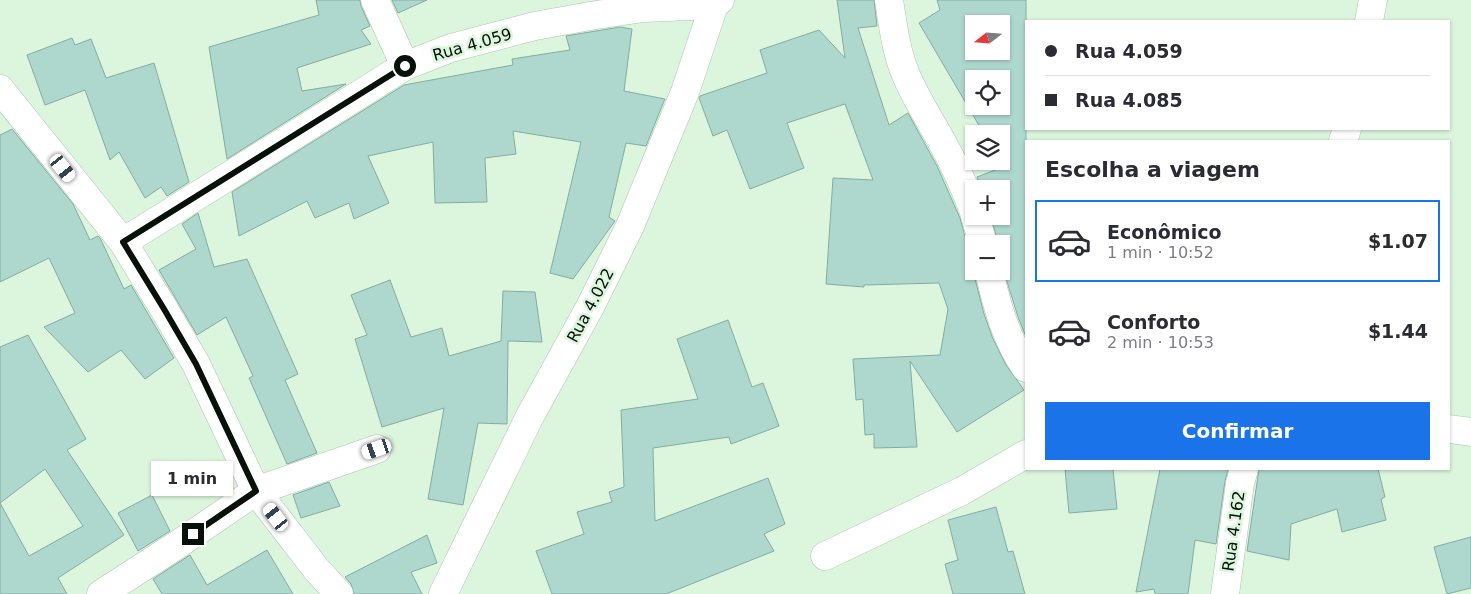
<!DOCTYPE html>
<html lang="pt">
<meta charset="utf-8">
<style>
:root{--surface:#fff;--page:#f7f7f7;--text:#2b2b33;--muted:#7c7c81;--line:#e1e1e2;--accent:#1a73e8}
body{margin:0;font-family:"DejaVu Sans",sans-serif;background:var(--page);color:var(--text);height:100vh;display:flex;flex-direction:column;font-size:19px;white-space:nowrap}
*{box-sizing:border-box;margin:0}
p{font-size:16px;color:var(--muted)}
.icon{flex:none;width:28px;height:28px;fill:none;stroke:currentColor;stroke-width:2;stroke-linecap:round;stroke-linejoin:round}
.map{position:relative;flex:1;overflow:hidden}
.details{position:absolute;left:1025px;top:140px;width:425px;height:330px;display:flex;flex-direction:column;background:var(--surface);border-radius:0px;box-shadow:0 1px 4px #0004}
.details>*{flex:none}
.banner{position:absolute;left:1025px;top:20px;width:425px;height:110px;border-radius:0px;box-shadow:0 1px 4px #0004;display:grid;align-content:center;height:110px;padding:0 20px;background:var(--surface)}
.needle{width:32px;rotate:253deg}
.fabs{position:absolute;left:965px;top:15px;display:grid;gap:10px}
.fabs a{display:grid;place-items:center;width:45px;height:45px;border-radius:0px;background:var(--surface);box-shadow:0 1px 4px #0004;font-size:25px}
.end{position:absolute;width:22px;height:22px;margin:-11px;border:6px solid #081109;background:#fff;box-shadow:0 0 0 2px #fff}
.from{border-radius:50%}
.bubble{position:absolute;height:35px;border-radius:0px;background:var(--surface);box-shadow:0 1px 4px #0004;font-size:16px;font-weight:600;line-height:35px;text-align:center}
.car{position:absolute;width:15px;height:30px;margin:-15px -8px;border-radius:6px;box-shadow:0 0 4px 1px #0007;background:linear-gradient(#fff 24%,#345 0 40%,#fff 0 76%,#345 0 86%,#fff 0)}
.banner b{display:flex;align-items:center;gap:18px;height:48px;font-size:19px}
.banner b+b{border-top:1px solid var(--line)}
.banner i{width:12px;height:12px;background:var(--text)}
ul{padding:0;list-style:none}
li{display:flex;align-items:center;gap:15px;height:82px;margin:0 10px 8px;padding:0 10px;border:2px solid transparent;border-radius:0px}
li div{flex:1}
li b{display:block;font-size:19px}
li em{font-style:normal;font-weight:600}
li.current{border-color:var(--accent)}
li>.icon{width:45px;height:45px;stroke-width:1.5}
h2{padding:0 20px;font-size:22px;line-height:60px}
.cta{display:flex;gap:10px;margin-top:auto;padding:10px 20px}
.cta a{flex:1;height:58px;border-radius:0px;background:var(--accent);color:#fff;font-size:20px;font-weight:600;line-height:58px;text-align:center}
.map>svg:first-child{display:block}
.building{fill:#aed7cd;stroke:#84aca3;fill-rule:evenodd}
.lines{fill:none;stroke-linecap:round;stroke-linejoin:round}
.minor-casing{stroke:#acc7af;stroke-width:29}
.minor{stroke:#fff;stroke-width:28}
.route{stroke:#081109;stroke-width:6}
.labels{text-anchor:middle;stroke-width:5;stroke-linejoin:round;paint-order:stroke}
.street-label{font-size:16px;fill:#081109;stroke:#dbf6dd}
</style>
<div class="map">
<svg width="1471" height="594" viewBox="0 0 1471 594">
<rect width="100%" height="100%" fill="#dbf6dd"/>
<g class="building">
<polygon points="316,0 360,0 361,6 370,26 361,30 371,44 297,68 302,91 346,84 227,159 209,47 319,15"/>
<polygon points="392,0 427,0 398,13"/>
<polygon points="837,0 874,0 877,26 858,28 889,125 908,113 937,166 960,218 968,248 974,256 974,275 984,314 993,339 1006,365 1024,390 957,432 910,361 917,447 874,448 874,434 865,435 863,399 856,400 853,359 940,355 948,309 939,283 864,285 864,287 826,284 833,178 873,180 845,104 787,123 804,168 750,189 727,130 713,136 699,98 700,96 767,73 760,50 819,30 845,58"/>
<path d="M937 0H1026V337L1018 317 1001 262V244H998L991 216H1001V189H982L977 177 1003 167 1000 161H1001V134H984L919 23 940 10ZM974 24H1001V51H974ZM974 79H1001V106H974Z"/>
<polygon points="620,27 632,29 624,91 665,99 664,101 646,146 626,143 609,217 615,221 573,279 550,273 581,142 513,131 516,154 485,158 487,202 435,203 433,142 368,156 389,203 354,219 349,203 315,218 307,201 239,236 232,192 404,85 513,65 512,59 570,50 566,36"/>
<polygon points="72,38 75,45 91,39 106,78 154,63 189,182 167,196 161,187 145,198 119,152 110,160 85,90 45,105 27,55"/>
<polygon points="12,129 73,204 90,240 98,236 100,238 124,289 131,285 174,358 145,379 121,350 88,372 44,327 75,313 49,258 0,282 0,135"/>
<polygon points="198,213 214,267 247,259 298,374 285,380 317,453 287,464 249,378 253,376 226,317 197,335 159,270 196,249 182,224"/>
<polygon points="390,280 411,337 442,328 449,356 501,341 503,291 535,292 542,342 508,341 507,424 478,423 463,505 428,499 444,408 382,427 355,339 367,335 351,295"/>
<polygon points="728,320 752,387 763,383 779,426 731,444 729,437 653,448 655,521 768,478 785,524 764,534 774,551 666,594 552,594 536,551 584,534 577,512 612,502 609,492 624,487 621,410 698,399 677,339"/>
<path d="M28 335 86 439 67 450 124 535 58 578 67 594H0V347ZM45 469 83 526 29 556 0 503Z"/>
<polygon points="1065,469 1113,469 1117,509 1069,513"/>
<polygon points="1160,469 1228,469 1225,481 1216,544 1195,540 1188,594 1155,594 1154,589 1136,592"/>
<polygon points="1259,469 1378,469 1385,497 1381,499 1386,520 1342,532 1337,509 1291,524 1289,560 1247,551"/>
<polygon points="329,482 340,506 301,518 293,495"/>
<polygon points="152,495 170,531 138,551 118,513"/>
<polygon points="996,507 1008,552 1013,551 1025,594 953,594 945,564 958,560 948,520"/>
<polygon points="427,535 437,563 411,572 422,594 354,594 351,584 345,577"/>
<polygon points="1471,537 1471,588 1447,594 1434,547"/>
<polygon points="267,550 293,594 162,594 153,579 190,555 207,585"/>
</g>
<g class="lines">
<g class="minor-casing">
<g id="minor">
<polyline points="375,0 405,66"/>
<path d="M889 0C893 25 896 52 906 75 916 99 930 120 942 142 955 165 965 188 974 212"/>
<polyline points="1369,21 1373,0"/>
<polyline points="0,89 123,242 164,309 196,364 256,491 317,570 339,594"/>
<polyline points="1343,141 1347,129"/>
<polyline points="975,216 983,244"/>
<polyline points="123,242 405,66 451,48 535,26 590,16 643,8 714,5 720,0"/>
<path d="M989 271C997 306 1006 339 1026 368"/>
<polyline points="1449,429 1471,432"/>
<polyline points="825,556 962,491 1026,454"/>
<polyline points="101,594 177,545 256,491 377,449"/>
<polyline points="443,594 530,416 590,307 630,226 685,92 714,5"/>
<polyline points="1225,594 1240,483 1244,469"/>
</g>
</g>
<use href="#minor" class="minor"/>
</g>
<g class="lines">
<polyline class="route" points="193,534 256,491 196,364 164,309 123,242 405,66"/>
</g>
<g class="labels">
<g class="street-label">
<text transform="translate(472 44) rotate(-16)" y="6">Rua 4.059</text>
<text transform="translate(590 305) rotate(-62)" y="6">Rua 4.022</text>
<text transform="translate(1233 531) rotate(-82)" y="6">Rua 4.162</text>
</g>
</g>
</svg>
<div class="fabs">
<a><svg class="needle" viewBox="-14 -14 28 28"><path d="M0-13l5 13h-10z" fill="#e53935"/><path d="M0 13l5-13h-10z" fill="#7c7c81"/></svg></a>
<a><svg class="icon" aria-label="locate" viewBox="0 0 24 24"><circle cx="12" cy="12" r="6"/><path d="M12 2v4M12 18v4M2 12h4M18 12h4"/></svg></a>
<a><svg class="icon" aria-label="layers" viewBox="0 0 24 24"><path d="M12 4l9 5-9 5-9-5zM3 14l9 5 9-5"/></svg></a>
<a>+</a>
<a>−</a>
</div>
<i class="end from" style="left:405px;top:66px"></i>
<i class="end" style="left:193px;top:534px"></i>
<div class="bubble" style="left:151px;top:461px;width:82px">1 min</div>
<i class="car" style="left:63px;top:168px;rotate:141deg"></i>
<i class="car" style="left:377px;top:449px;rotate:251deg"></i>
<i class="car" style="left:276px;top:517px;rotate:323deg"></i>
<div class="banner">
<b><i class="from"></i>Rua 4.059</b>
<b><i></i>Rua 4.085</b>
</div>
<section class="details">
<h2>Escolha a viagem</h2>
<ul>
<li class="current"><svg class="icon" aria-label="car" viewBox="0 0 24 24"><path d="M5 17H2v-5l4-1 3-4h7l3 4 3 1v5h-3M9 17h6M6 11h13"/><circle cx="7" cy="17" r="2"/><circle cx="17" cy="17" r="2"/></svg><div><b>Econômico</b><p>1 min · 10:52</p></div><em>$1.07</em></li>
<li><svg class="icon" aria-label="car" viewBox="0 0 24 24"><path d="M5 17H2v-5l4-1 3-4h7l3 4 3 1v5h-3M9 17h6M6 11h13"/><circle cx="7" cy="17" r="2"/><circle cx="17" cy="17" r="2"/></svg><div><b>Conforto</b><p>2 min · 10:53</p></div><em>$1.44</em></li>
</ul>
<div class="cta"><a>Confirmar</a></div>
</section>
</div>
